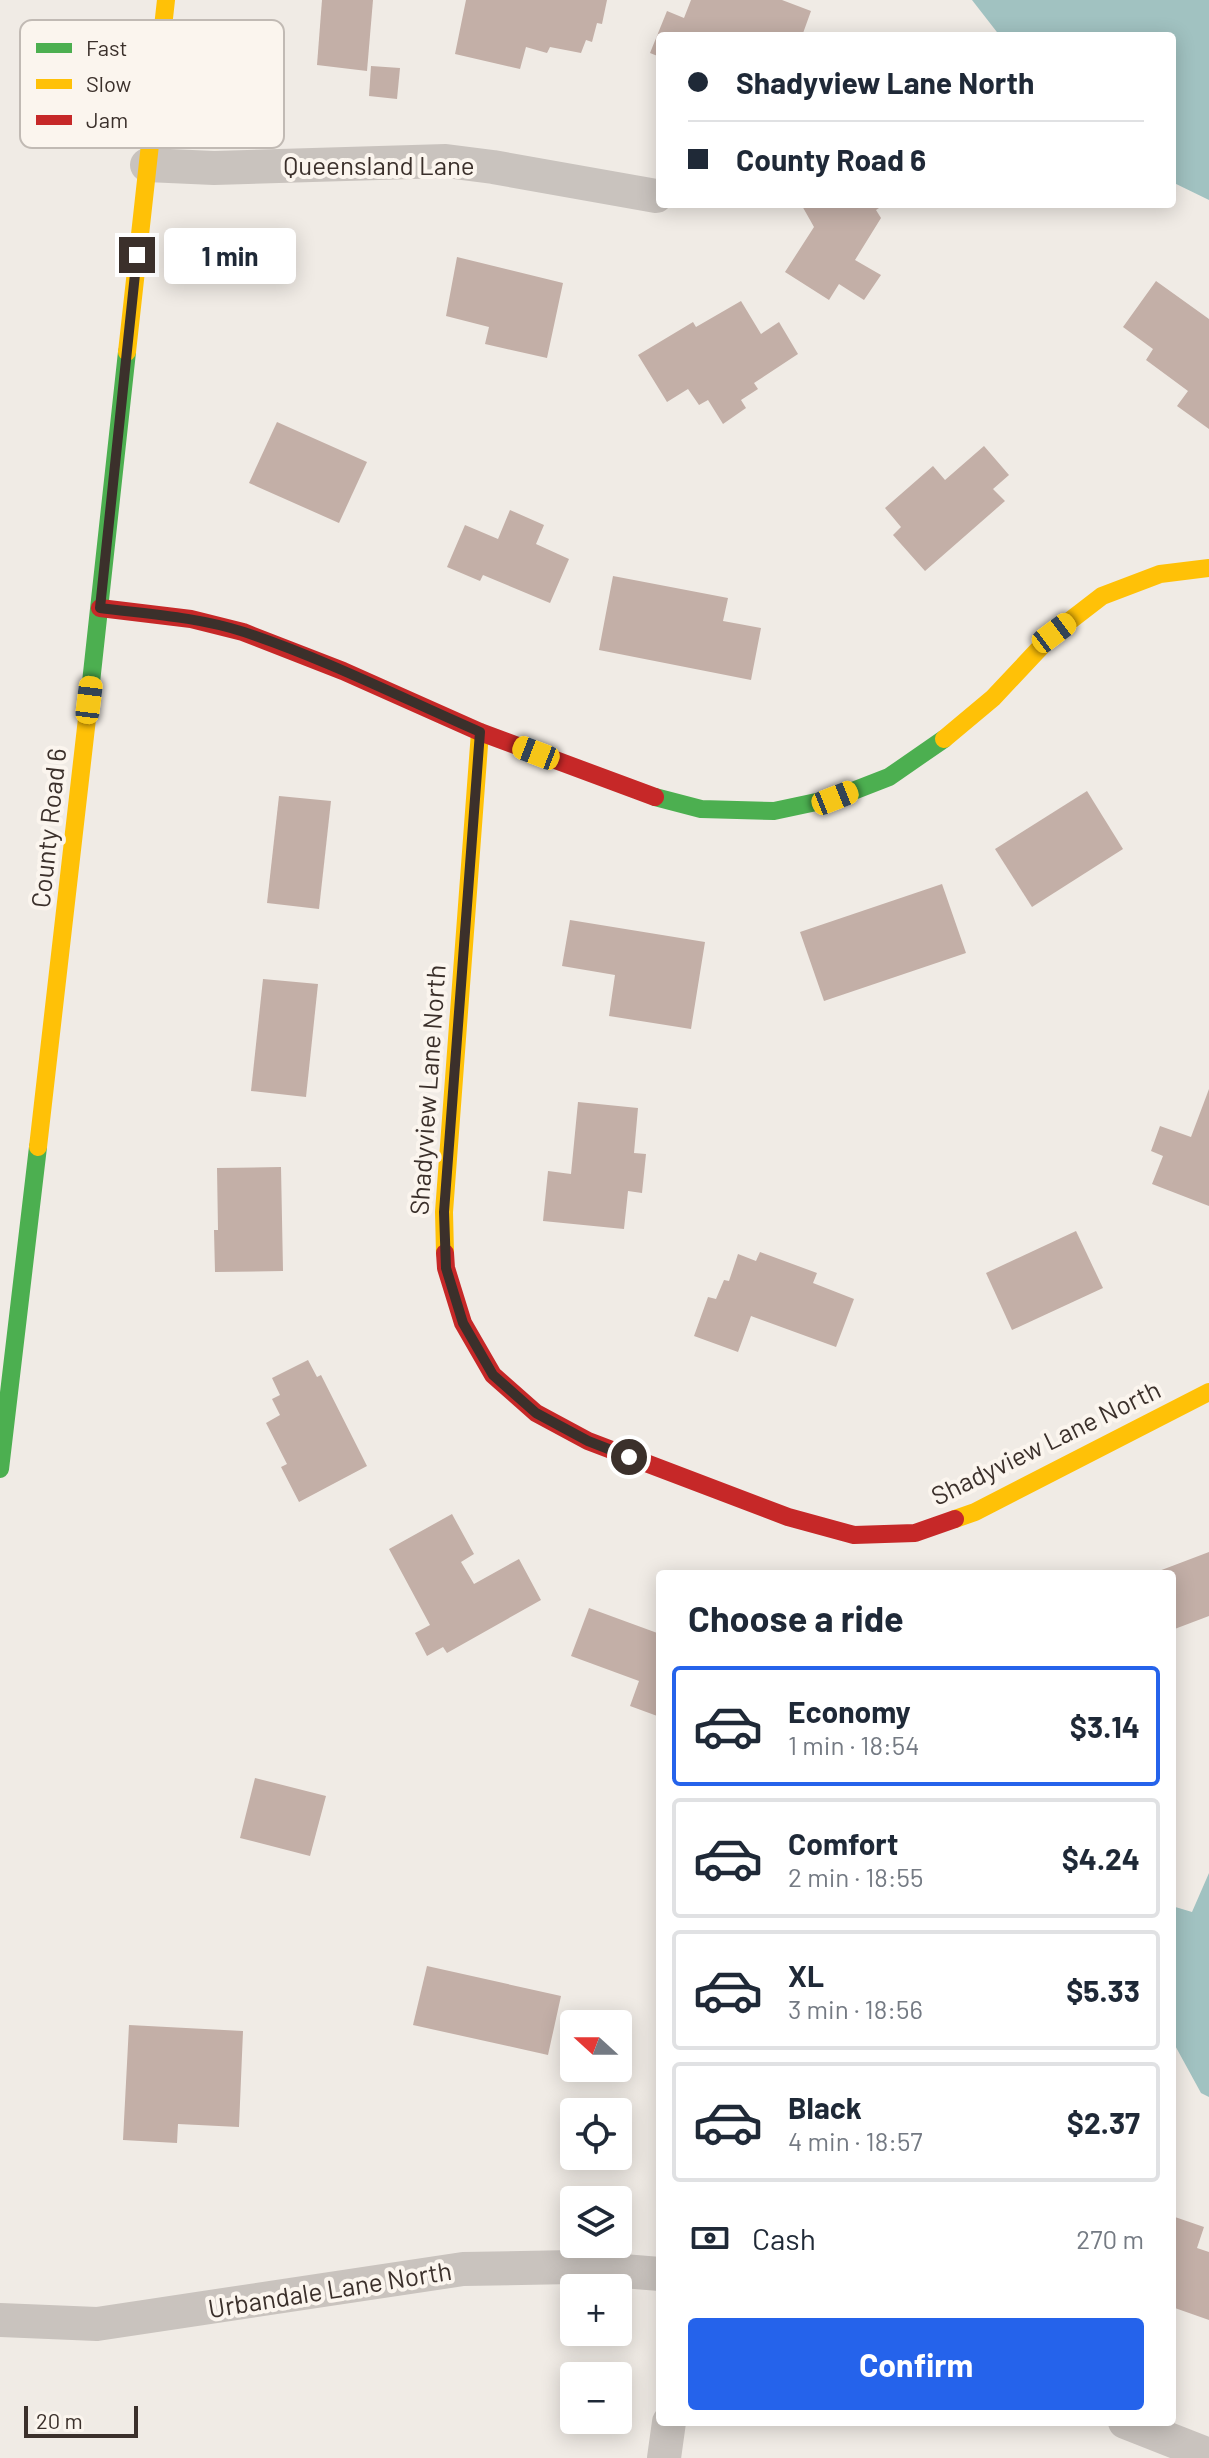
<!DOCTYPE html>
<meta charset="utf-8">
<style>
:root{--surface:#fff;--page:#f2f2f3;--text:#1f2937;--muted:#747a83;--line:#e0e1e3;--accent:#2563eb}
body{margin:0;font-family:Barlow,sans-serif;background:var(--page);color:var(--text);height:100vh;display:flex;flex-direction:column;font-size:30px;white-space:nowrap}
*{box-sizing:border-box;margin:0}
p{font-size:26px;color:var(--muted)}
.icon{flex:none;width:44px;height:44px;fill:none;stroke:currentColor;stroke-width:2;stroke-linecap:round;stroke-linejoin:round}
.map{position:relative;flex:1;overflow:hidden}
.sheet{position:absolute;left:656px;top:1570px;width:520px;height:856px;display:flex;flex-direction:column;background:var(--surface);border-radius:8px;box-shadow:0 4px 20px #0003}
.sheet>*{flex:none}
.top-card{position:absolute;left:656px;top:32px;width:520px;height:176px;border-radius:8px;box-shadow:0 4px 20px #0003;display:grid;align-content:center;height:176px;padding:0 32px;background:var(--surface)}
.needle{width:52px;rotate:291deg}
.buttons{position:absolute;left:560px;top:2010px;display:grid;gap:16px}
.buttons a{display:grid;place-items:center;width:72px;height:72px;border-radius:8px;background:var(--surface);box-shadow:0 4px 20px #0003;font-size:40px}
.scale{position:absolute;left:24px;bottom:20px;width:114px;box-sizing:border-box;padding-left:8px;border:4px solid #3b302b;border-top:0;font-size:22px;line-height:28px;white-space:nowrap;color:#3b302b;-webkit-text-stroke:6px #fbf5ee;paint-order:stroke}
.end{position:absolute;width:36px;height:36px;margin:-18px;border:10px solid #3b302b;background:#fff;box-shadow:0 0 0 4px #fff}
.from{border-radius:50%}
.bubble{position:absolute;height:56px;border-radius:8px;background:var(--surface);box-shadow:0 4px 20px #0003;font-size:26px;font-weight:700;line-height:56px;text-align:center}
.car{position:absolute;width:24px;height:48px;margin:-24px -12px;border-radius:10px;box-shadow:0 0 6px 2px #0007;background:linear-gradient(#f5c518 24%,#345 0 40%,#f5c518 0 76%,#345 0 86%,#f5c518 0)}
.top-card b{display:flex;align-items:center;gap:28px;height:76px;font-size:30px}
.top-card b+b{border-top:2px solid var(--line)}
.top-card i{width:20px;height:20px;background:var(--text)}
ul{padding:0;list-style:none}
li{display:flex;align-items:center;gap:24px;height:120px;margin:0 16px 12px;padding:0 16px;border:4px solid var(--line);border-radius:8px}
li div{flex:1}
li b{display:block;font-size:30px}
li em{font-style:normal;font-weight:700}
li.selected{border-color:var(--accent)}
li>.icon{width:72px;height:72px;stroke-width:1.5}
h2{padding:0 32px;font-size:36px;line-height:96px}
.pay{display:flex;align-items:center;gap:20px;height:88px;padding:0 32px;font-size:30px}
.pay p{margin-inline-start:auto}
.cta{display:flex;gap:16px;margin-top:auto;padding:16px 32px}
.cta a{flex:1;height:92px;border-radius:8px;background:var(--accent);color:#fff;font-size:32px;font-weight:700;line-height:92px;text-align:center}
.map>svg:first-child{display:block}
.water{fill:#a1c2c1}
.building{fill:#c3afa7}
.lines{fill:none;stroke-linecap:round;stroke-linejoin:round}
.street{stroke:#c9c3be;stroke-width:34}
.fast{stroke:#4caf50;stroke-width:18}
.slow{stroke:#ffc107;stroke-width:18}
.jam{stroke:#c62828;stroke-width:18}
.route{stroke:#3b302b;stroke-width:10}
.labels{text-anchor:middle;stroke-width:8;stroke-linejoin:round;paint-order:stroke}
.street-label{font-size:26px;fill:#3b302b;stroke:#fbf5ee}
.key{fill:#fbf5ee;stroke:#c1bab4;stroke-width:2}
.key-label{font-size:22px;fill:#3b302b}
</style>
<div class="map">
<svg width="1209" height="2458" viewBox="0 0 1209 2458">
<rect width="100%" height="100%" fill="#f0ebe5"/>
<g class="water">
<polygon points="972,0 1209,0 1209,200 1172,182 1172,36 1000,36"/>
<polygon points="1209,1873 1209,2097 1201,2093 1172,2040 1172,1906 1192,1912"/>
</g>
<g class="building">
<polygon points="322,0 373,0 367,71 317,65"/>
<polygon points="466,0 607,0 602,24 597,23 592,42 586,40 581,53 550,47 547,53 526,47 520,69 455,54"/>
<polygon points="691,0 782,0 811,11 802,36 660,36 660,57 650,53 667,11 684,18"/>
<polygon points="371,66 400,68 397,99 369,96"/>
<polygon points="801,204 885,204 876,210 881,218 855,260 881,275 864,300 839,284 829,300 785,272 814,227"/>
<polygon points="457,257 563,283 547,358 485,344 489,327 446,316"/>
<polygon points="1156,281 1209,319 1209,429 1177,406 1188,391 1146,360 1153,349 1123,327"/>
<polygon points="741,301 761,334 779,322 798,354 754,383 758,389 741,400 746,408 723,424 708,400 699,405 688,389 667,402 638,355 693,322 696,327"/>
<polygon points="277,422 367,462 339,523 249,483"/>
<polygon points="984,446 1009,475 993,489 1005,501 925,571 893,535 901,527 885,508 933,466 945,480"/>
<polygon points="510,510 544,525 536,544 569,559 550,603 483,575 480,581 447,567 465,525 498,539"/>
<polygon points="613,576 728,598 723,621 761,628 751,680 599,650"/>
<polygon points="1087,791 1123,849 1032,907 995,849"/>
<polygon points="279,796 331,801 319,909 267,903"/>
<polygon points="942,884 966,953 824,1001 800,932"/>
<polygon points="570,920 705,942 691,1029 609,1016 615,975 562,966"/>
<polygon points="263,979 318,984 306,1097 251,1091"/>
<polygon points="1209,1089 1209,1206 1152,1184 1163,1156 1151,1151 1160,1126 1191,1137"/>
<polygon points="578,1102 638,1108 634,1153 646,1154 642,1193 628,1191 624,1229 543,1221 548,1171 571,1174"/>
<polygon points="281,1167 283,1271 215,1272 214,1230 218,1230 217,1168"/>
<polygon points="1076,1231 1103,1288 1012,1330 986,1273"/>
<polygon points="760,1252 817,1273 813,1283 854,1299 836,1347 751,1316 738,1352 694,1336 708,1297 716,1299 724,1280 729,1281 738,1254 756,1261"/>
<polygon points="308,1360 317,1377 321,1375 367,1466 299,1502 281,1467 287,1464 266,1423 280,1415 272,1399 280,1395 272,1378"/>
<polygon points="452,1514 474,1554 461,1562 474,1584 519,1559 541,1600 447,1653 443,1647 427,1656 415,1633 430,1625 389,1549"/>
<polygon points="1209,1552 1209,1616 1172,1630 1172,1574 1151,1574"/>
<polygon points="589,1608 660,1634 660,1717 630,1706 639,1681 571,1656"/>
<polygon points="255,1778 326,1796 310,1856 240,1838"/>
<polygon points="427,1966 561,1996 548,2055 413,2025"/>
<polygon points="129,2025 243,2031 239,2127 178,2124 177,2143 123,2140"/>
<polygon points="1172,2216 1204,2227 1197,2248 1209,2252 1209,2320 1172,2307"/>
</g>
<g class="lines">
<g class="street">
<polyline points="147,165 214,168 446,161 493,167 656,196"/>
<polyline points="0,2320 97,2324 463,2269 573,2267 660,2274"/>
<polyline points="1125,2422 1209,2455"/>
<polyline points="664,2458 669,2422"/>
</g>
<g class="fast">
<polyline points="88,710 127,352"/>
<polyline points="655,797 701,809 774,811 835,798 889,777 944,739"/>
<polyline points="0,1469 38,1147"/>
</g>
<g class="slow">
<polyline points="127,352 166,0"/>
<polyline points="944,739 993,698 1054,633 1102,596 1160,574 1209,568"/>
<polyline points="38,1147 88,710"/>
<polyline points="445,1253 444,1212 480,732"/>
<polyline points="955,1519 975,1512 1209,1392"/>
</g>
<g class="jam">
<polyline points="100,608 191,619 243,632 343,671 480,732 655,797"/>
<polyline points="445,1253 446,1268 463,1323 493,1375 536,1413 588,1441 788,1517 854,1535 915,1533 955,1519"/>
</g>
</g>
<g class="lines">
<path class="route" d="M137 255 100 608C148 614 198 617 244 632 325 659 402 698 480 732L444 1212 446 1268 463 1323 493 1375 536 1413 588 1441 629 1457"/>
</g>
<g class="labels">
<g class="street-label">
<text x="379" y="175">Queensland Lane</text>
<text transform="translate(49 828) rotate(-84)" y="9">County Road 6</text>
<text transform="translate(428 1090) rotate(-86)" y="9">Shadyview Lane North</text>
<text transform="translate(1046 1443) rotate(-26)" y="9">Shadyview Lane North</text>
<text transform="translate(330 2290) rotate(-9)" y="9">Urbandale Lane North</text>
</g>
</g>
<rect x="20" y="20" width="264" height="128" rx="12" class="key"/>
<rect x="36" y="43" width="36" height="10" fill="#4caf50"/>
<rect x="36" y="79" width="36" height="10" fill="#ffc107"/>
<rect x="36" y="115" width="36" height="10" fill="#c62828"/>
<g class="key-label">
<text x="86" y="56">Fast</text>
<text x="86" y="92">Slow</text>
<text x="86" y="128">Jam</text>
</g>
</svg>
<div class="buttons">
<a><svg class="needle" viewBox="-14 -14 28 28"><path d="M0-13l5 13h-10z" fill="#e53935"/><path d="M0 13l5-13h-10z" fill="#747a83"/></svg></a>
<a><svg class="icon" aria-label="locate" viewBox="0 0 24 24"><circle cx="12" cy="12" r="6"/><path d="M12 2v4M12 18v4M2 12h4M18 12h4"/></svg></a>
<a><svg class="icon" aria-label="layers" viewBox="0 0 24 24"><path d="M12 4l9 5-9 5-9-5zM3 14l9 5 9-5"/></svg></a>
<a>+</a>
<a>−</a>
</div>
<div class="scale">20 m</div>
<i class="end from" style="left:629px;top:1457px"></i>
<i class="end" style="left:137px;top:255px"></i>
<div class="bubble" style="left:164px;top:228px;width:132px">1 min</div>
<i class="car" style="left:1054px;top:633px;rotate:53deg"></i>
<i class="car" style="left:89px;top:700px;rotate:7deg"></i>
<i class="car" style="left:536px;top:753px;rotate:291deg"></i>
<i class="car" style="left:835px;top:798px;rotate:68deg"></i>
<div class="top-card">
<b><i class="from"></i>Shadyview Lane North</b>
<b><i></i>County Road 6</b>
</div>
<section class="sheet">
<h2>Choose a ride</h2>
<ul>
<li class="selected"><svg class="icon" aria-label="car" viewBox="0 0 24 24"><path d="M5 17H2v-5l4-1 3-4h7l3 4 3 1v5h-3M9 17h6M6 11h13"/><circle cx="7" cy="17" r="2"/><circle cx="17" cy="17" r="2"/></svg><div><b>Economy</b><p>1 min · 18:54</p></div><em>$3.14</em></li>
<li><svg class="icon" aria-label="car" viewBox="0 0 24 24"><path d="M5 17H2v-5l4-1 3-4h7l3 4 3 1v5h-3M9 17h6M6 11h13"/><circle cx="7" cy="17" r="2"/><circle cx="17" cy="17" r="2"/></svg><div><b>Comfort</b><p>2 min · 18:55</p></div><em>$4.24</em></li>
<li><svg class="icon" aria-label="car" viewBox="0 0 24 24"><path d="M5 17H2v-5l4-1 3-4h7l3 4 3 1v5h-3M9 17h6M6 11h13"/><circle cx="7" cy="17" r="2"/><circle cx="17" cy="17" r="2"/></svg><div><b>XL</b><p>3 min · 18:56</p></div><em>$5.33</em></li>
<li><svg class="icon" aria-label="car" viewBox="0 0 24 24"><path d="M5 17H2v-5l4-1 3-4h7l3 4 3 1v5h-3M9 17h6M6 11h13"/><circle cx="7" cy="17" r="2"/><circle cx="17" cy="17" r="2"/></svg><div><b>Black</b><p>4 min · 18:57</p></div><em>$2.37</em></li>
</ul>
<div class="pay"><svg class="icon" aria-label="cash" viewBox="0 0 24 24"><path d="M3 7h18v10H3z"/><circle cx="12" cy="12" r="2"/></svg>Cash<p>270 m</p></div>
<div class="cta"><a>Confirm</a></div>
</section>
</div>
